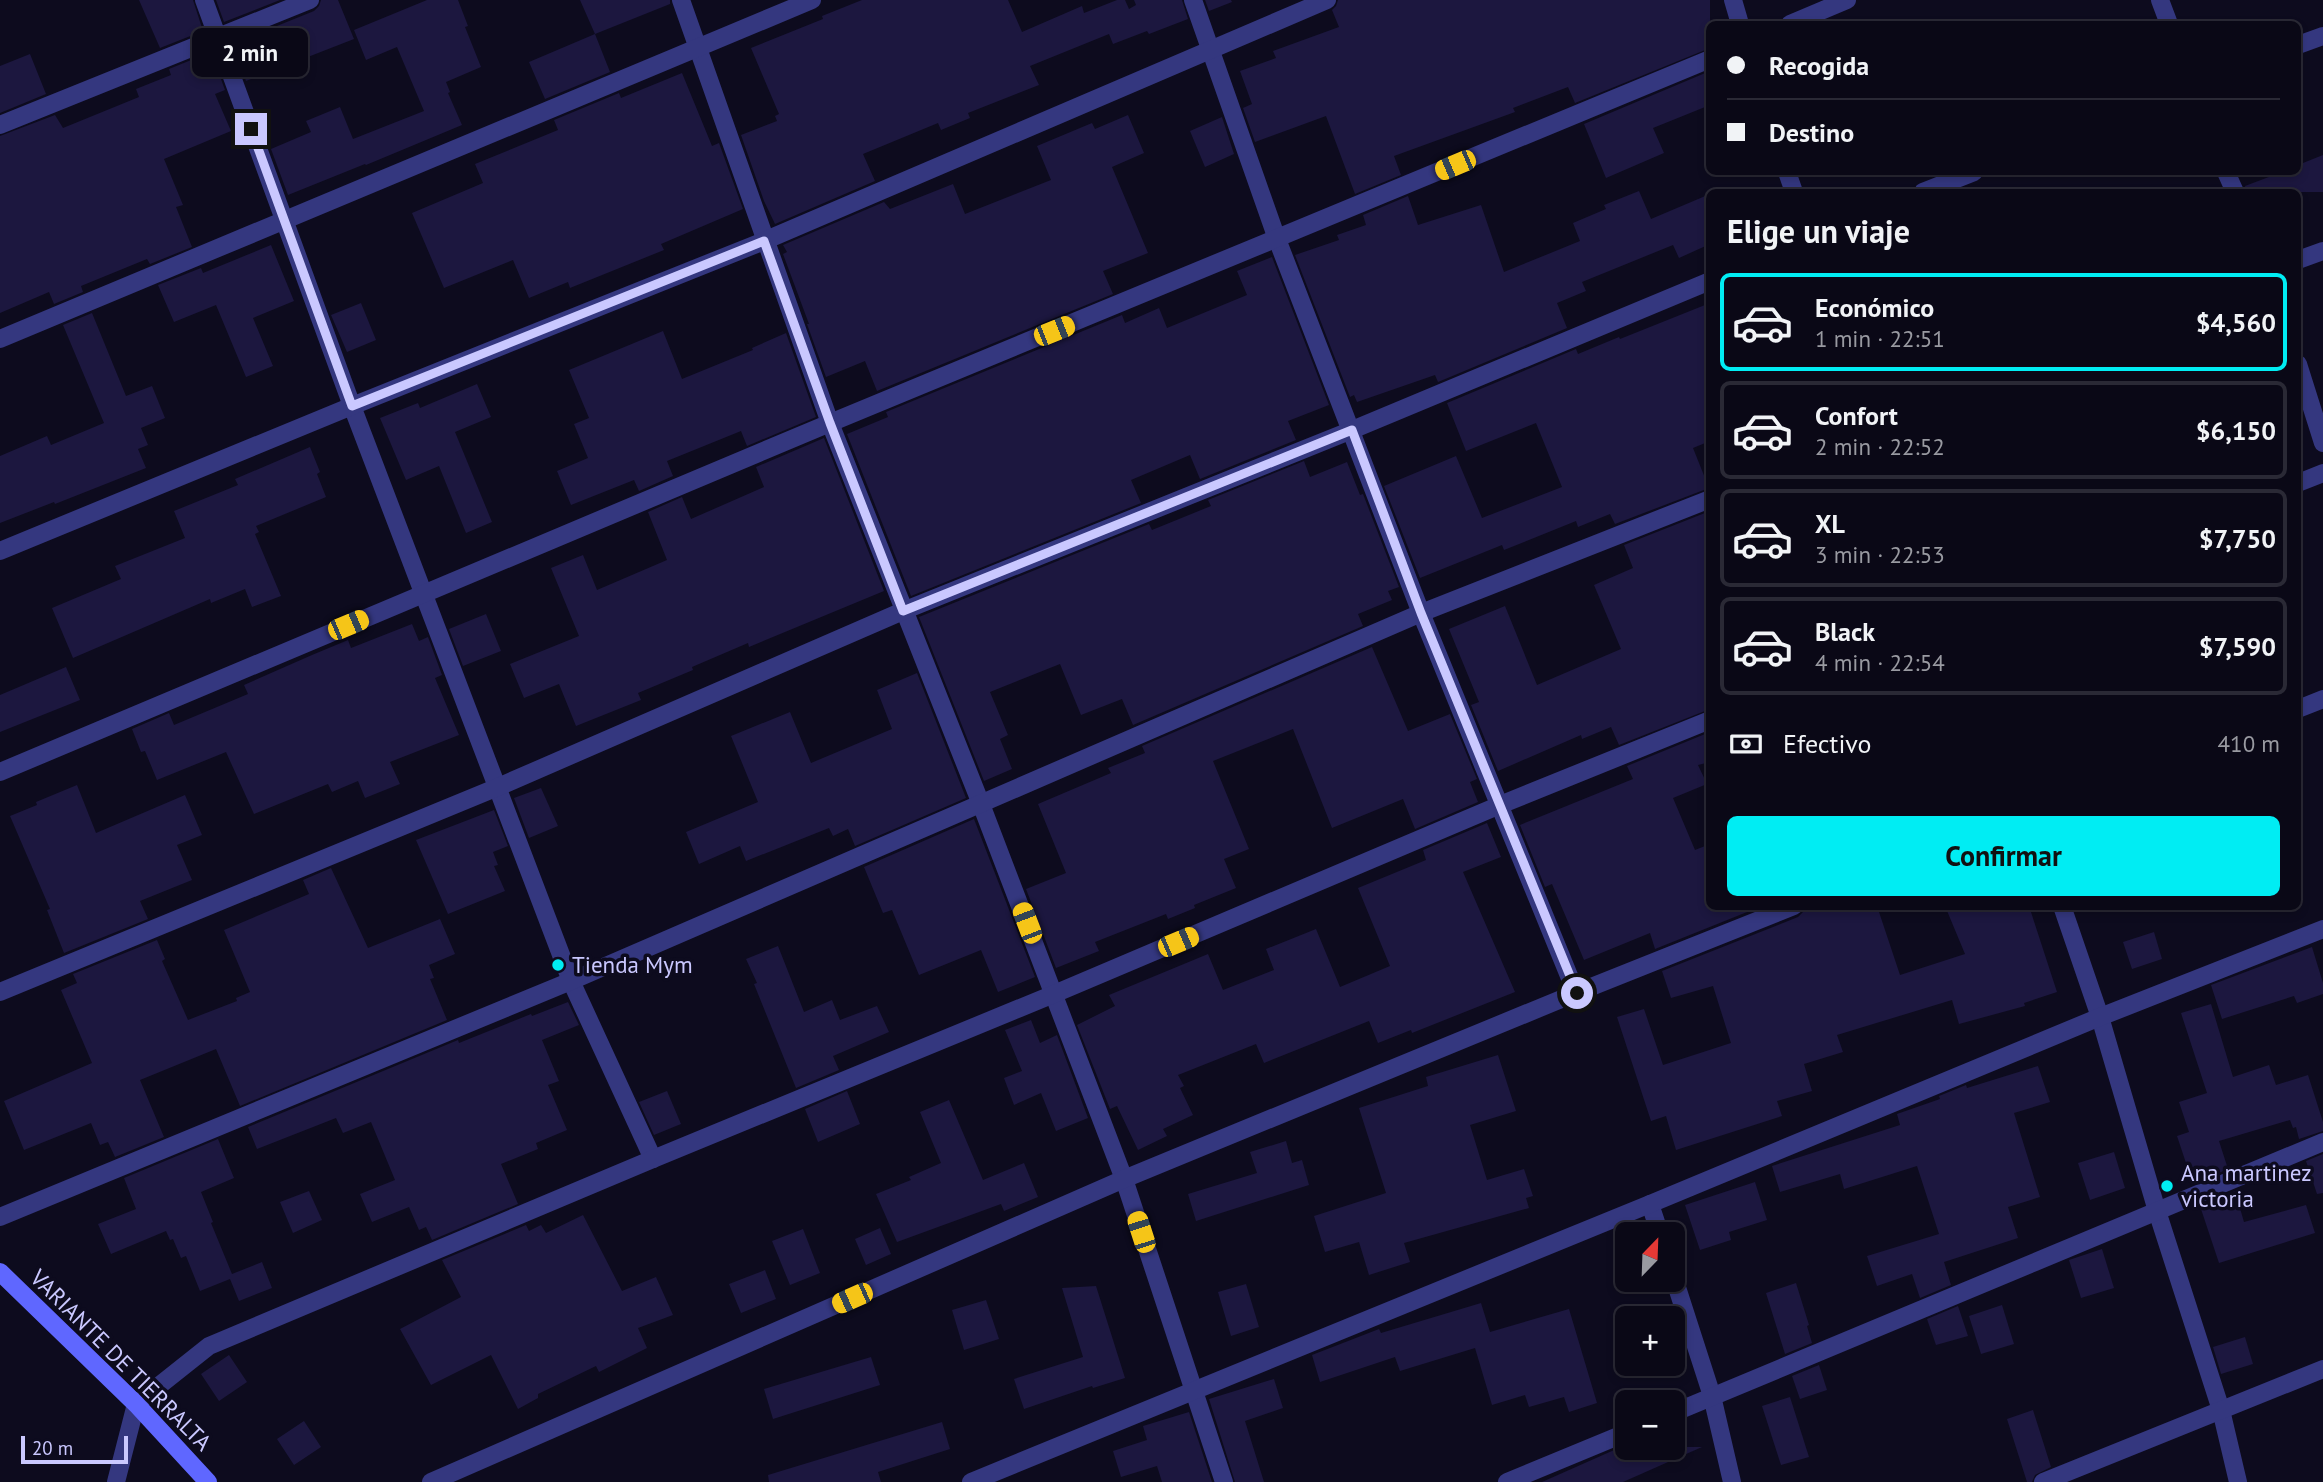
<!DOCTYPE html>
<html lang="es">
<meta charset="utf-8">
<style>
:root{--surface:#0a0816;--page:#13111f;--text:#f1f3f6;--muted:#999aa1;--line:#2a2935;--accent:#00edf3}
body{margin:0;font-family:"PT Sans",sans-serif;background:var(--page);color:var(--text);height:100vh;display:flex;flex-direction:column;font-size:26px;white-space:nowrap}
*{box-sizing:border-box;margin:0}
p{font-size:23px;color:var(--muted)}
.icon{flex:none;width:38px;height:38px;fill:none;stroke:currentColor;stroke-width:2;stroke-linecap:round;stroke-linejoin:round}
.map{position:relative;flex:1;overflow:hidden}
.details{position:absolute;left:1706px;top:189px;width:595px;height:721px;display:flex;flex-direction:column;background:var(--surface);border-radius:10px;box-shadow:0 4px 10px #0003,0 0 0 2px var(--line)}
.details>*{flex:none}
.top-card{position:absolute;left:1706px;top:21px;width:595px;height:154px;border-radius:10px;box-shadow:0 4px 10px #0003,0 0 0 2px var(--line);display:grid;align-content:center;height:154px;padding:0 21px;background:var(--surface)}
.needle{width:46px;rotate:23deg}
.buttons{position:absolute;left:1615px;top:1222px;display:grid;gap:14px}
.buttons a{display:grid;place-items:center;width:70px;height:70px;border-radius:10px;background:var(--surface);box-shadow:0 4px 10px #0003,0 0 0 2px var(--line);font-size:35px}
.scale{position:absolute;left:21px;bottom:18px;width:107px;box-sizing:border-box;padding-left:7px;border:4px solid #cac8ff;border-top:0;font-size:19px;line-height:24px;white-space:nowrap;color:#cac8ff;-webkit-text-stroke:5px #0d0b1e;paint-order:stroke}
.end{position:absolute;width:32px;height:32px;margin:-16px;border:9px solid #cac8ff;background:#111;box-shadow:0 0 0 4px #111}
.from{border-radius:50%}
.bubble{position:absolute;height:49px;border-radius:10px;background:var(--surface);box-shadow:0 4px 10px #0003,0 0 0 2px var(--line);font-size:23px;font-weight:700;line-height:49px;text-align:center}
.car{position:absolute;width:21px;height:42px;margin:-21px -10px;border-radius:9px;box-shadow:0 0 5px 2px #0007;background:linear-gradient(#f5c518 24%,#345 0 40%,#f5c518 0 76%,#345 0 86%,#f5c518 0)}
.top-card b{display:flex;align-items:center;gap:24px;height:66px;font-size:26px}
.top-card b+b{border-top:2px solid var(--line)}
.top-card i{width:18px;height:18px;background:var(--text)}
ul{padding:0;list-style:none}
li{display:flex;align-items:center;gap:21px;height:98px;margin:0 14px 10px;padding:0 7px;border:4px solid var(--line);border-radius:10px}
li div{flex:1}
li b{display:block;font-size:26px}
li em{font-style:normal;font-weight:700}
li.selected{border-color:var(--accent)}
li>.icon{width:63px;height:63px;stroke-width:1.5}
h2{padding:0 21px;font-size:32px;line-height:84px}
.pay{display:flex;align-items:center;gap:18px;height:77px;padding:0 21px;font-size:26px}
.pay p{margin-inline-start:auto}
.action{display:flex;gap:14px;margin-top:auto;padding:14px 21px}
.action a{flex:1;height:80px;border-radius:10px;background:var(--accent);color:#111;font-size:28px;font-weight:700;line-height:80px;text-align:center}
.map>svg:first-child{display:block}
.building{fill:#1c173f}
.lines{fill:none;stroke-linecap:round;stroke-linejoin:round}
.street{stroke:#34377f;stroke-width:18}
.secondary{stroke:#5f67ff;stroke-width:18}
.route{stroke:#cac8ff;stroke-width:9}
.poi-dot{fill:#00edf3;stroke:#0d0b1e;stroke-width:2.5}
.labels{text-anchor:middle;stroke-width:7;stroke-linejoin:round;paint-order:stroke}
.poi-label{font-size:23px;fill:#cac8ff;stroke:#0d0b1e;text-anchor:start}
.street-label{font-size:23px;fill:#cac8ff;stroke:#0d0b1e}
</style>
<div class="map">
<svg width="2323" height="1482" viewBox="0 0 2323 1482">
<rect width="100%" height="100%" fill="#0d0b1e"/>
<g class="building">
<polygon points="139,0 193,0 203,31 160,48"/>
<polygon points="216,0 280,0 224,22"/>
<polygon points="321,0 338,0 354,39 246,81 232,44 314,11 319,6"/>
<polygon points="427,0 458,0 468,26 465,27 481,67 446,82 450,92 448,93 462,125 366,165 365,164 288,195 271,149 311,132 306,121 340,107 353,139 424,111 397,47 366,60 354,30"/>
<polygon points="580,0 670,0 670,4 595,34 610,72 545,99 529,62 595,34"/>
<polygon points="862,0 1008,0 1022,32 1082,6 1084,13 1117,0 1125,0 1129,9 1136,5 1134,0 1182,0 1188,19 1149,34 1147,31 1113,44 1109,34 1030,66 1039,85 968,113 970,118 941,130 938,123 863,154 875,181 775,224 764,201 741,135 777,121 775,116 779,114 751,48 823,19 822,16"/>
<polygon points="1205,0 1231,0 1232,2 1209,11"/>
<polygon points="1338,0 1710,0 1710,48 1575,103 1568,87 1513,108 1515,112 1394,156 1401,175 1355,194 1326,116 1255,142 1243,108 1252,104 1240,71 1276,58 1273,51 1339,27 1332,10 1336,6"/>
<polygon points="211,52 225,90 215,94 231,131 164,159 183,205 176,207 192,247 150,264 147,259 81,286 83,292 54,304 49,292 0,313 0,136 55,115 63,128 139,97 136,89 171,75 169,69"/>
<polygon points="30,54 46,94 0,113 0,66"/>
<polygon points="1710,71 1710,105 1653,128 1664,153 1606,178 1584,124"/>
<polygon points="682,73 712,146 719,143 743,209 661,244 664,250 570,288 568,282 529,298 513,260 444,288 412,213 483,183 475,164 558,130 554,120 619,93 621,98"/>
<polygon points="1128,115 1144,153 1112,167 1148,253 1103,271 1113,294 877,391 865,361 826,377 807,324 809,324 783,254 787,252 783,245 884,202 890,209 953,184 965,214 1051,180 1037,146 1092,123 1095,129"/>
<polygon points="1222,117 1234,154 1205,167 1190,131"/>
<polygon points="2323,155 2323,192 2246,192 2245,186 2282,172 2298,172 2298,165"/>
<polygon points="1639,191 1651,219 1710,194 1710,244 1679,258 1673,245 1582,282 1586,291 1557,303 1567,328 1438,382 1435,375 1357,402 1354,395 1350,397 1295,255 1339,240 1337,235 1366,225 1363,215 1408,196 1418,225 1481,205 1504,272 1580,241 1573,223 1606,209 1604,205"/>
<polygon points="271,245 294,301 253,318 273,366 246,377 216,305 174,322 158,285 201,268 203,273"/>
<polygon points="1272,257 1329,405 1288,421 1296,440 1200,479 1190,455 1131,480 1141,503 911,596 847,434 888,417 886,412 1122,315 1125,323 1159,308 1167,328 1247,295 1237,271"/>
<polygon points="361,303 376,340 347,352 331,315"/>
<polygon points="1710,303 1710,441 1693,448 1709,488 1615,524 1610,514 1578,527 1576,521 1504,550 1502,545 1420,578 1384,486 1456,456 1482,518 1562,487 1536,423 1466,451 1447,403 1576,349 1578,354 1619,337 1620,339"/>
<polygon points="92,313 126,396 152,386 165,418 141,428 148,445 138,449 146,468 55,504 54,502 0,523 0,456 47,436 51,445 104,423 63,325"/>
<polygon points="663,331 682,379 753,350 752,348 786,333 816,417 747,446 741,431 667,461 673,476 639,491 634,480 571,505 557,471 588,458 574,424 589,418 569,370"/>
<polygon points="477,384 491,417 455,432 492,522 466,533 439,466 406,480 380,418 418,403 420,408"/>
<polygon points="824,438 884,591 749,647 748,643 692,667 693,670 638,693 641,700 576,726 559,684 524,698 510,664 579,636 551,568 583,555 597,590 667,560 648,512 682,497 691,519 764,487 756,467"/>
<polygon points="310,447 320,472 317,474 326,497 256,526 259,532 255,534 281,596 252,607 245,589 211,603 210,599 73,658 52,608 121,579 115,566 185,538 174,511 238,485 235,479"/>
<polygon points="1304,461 1310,477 1347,462 1360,495 1363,494 1399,587 1388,591 1392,600 1358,614 1363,626 1133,725 1122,699 1081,715 1060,664 990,692 1008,735 1000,739 1012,769 984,781 919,617 1149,524 1152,530 1211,506 1208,500"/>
<polygon points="1710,511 1710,709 1619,745 1611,727 1582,739 1581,735 1498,771 1471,705 1479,702 1449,629 1505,606 1537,685 1621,649 1594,585 1633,568 1624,545"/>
<polygon points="486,614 501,651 463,666 449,629"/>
<polygon points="412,624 419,641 428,637 442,675 435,678 459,735 390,762 400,784 365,798 358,781 332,792 328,784 254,814 226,752 157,780 145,751 141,752 132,729 169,713 174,725 248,694 244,685 312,655 348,640 351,648"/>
<polygon points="1372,647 1408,731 1450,714 1477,779 1470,782 1478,802 1415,829 1403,799 1332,828 1293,729 1213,761 1249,849 1224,859 1236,888 1194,905 1195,908 1168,919 1166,914 1095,942 1099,951 1056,968 1026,889 1066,873 1038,804 1111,773 1108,768 1145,753 1142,746"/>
<polygon points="66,667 80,700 0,732 0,695"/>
<polygon points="917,673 966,798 855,846 848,829 833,836 829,828 746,861 740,846 699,864 686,832 758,802 731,736 790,712 811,763 892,729 877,690"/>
<polygon points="1710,732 1710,762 1698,765 1707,784 1673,798 1695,850 1710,844 1710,906 1762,906 1655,949 1650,933 1584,960 1552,884 1545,887 1520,825 1633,779 1627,766"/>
<polygon points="77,785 96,833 185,795 202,835 177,845 192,880 140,901 148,919 64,953 47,910 50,909 10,816 37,805 36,802"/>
<polygon points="541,788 558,826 529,838 514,798"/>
<polygon points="494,810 508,846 493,852 498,865 494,866 505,891 448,914 416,840"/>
<polygon points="974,819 1035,977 998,992 981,950 919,975 892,910 883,913 864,867"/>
<polygon points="1487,823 1501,857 1463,872 1515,992 1412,1033 1411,1030 1378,1043 1369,1021 1264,1063 1256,1044 1178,1075 1184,1086 1180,1088 1193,1115 1163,1129 1167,1136 1138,1150 1117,1106 1110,1109 1077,1025 1115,1006 1109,995 1208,954 1223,990 1274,970 1266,949 1316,929 1340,987 1390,966 1358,888 1426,860 1423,850"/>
<polygon points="331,868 368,948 440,919 455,954 429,965 434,978 430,979 447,1020 240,1106 216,1049 140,1080 164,1137 115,1157 108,1142 100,1145 91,1123 24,1150 4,1101 92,1063 61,990 77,983 73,974 157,940 165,959 162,961 188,1020 237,1001 236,998 250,992 224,930 309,894 303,880"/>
<polygon points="1805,906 1877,906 1900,975 1965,954 1945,906 2029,906 2057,992 2024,1003 2025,1006 1959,1024 1952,1000 1837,1035 1843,1052 1804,1064 1812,1091 1777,1101 1782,1116 1676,1150 1666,1116 1651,1121 1617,1017 1644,1009 1663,1065 1731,1043 1713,986 1671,998 1662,971 1798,917 1803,912"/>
<polygon points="2154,932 2162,959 2132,969 2123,942"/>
<polygon points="778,946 804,1012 832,1000 840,1020 877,1006 889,1032 833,1056 839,1070 796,1088 754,984 757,983 746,959"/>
<polygon points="2312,947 2323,983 2323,994 2297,1003 2294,996 2222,1019 2211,985"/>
<polygon points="568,1002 579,1025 542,1040 559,1081 548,1085 567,1130 536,1143 538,1149 501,1164 518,1204 432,1240 426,1227 419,1230 409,1207 372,1222 360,1194 395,1180 371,1122 343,1133 336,1118 257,1149 248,1127 458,1040 459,1043 531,1014 532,1016"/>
<polygon points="2211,1004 2233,1077 2269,1065 2276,1085 2308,1075 2323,1122 2323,1131 2299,1139 2296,1127 2293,1128 2290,1120 2219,1141 2228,1169 2193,1184 2177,1136 2189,1132 2179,1102 2207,1093 2181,1013"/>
<polygon points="1031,1020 1040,1043 1057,1035 1088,1118 1056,1131 1041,1093 1014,1105 1004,1078 1022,1071 1005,1030"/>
<polygon points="1498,1055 1516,1111 1470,1125 1487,1180 1524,1169 1533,1196 1526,1198 1529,1208 1404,1243 1410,1262 1369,1275 1359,1242 1325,1252 1314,1216 1386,1193 1359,1108 1428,1086 1426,1077"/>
<polygon points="2038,1066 2050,1102 2014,1113 2040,1197 2008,1207 2018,1238 1944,1262 1951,1285 1920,1298 1912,1274 1877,1286 1867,1256 1939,1234 1917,1166 1844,1189 1840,1174 1780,1192 1772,1166 1900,1125 1897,1114 1940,1099 1939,1096 1966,1085 1967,1088"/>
<polygon points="667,1091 681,1124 654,1135 639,1102"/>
<polygon points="847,1091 860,1124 818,1142 805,1109"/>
<polygon points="949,1100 983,1180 1024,1163 1038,1197 1004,1211 1001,1204 897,1242 876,1194 911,1180 909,1177 941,1163 920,1112"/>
<polygon points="218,1139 234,1178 201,1192 213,1222 211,1223 232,1274 262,1262 272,1288 239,1301 230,1279 200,1291 186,1256 181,1258 173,1239 170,1240 166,1231 111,1254 98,1224 136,1209 124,1178"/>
<polygon points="1286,1141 1292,1163 1302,1160 1309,1185 1196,1221 1188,1194 1257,1173 1250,1152"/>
<polygon points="2114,1152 2125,1188 2090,1200 2078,1163"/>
<polygon points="2323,1154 2323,1193 2317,1194 2306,1161"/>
<polygon points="1755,1182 1767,1220 1729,1232 1731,1240 1700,1250 1685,1205"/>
<polygon points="309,1191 322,1220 293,1233 280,1202"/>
<polygon points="2235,1191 2244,1222 2306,1205 2315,1233 2219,1263 2200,1206"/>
<polygon points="583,1215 622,1291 656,1277 673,1315 638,1328 647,1348 599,1372 596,1366 538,1394 538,1398 518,1409 491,1355 431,1385 400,1329 461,1297 442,1260 526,1225 529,1231 541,1225 546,1233"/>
<polygon points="880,1228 891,1254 866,1265 855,1239"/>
<polygon points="803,1229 820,1273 790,1285 772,1241"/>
<polygon points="2102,1249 2114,1288 2081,1298 2069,1260"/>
<polygon points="765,1270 776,1299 741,1313 729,1284"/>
<polygon points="1796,1283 1809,1325 1807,1326 1812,1343 1785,1354 1766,1293"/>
<polygon points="1246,1284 1259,1327 1231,1336 1218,1292"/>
<polygon points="1096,1286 1125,1378 1093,1388 1092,1386 1024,1409 1014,1379 1083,1357 1062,1288"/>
<polygon points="986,1300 999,1339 964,1350 952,1310"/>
<polygon points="1481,1303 1490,1332 1569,1309 1597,1403 1569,1412 1564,1397 1529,1407 1525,1395 1492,1405 1475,1348 1400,1371 1395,1357 1320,1382 1312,1355 1379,1329 1381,1333"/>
<polygon points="2002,1305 2014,1344 1981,1354 1969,1316"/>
<polygon points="1958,1306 1968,1336 1936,1345 1927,1319"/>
<polygon points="2245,1337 2253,1364 2221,1374 2213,1347"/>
<polygon points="229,1355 247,1382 219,1401 201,1374"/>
<polygon points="871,1357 880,1385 773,1419 764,1389"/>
<polygon points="1819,1365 1827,1390 1800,1399 1792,1376"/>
<polygon points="1274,1379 1283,1408 1245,1421 1264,1482 1235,1482 1209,1399"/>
<polygon points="1790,1397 1809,1457 1781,1465 1762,1406"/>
<polygon points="2033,1410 2051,1467 2035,1475 2032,1482 2027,1482 2007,1419"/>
<polygon points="1189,1412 1212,1482 1162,1482 1157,1466 1121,1477 1113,1451 1147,1440 1143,1426"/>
<polygon points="304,1421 321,1447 294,1465 277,1439"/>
<polygon points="942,1422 950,1449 878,1472 881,1482 769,1482 768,1475"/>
<polygon points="1621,1447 1702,1447 1623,1482 1542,1482"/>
</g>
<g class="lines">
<g class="street">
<polyline points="204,0 352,406 571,981 653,1159"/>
<polyline points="681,0 830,423 981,804 1124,1179 1224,1482"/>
<polyline points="1193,0 1277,239 1421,613 1576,993"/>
<polyline points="1733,0 1740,24"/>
<polyline points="2160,0 2169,24"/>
<polyline points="1790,24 1847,0"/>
<polyline points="2298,45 2323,36"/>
<polyline points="0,125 310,0"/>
<polyline points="1787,172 1794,192"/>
<polyline points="2226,172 2235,192"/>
<polyline points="1923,192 1974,172"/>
<polyline points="2298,260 2323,251"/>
<polyline points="0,339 812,0"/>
<polyline points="2298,364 2323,443"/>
<polyline points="2298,483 2323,473"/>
<polyline points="0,551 352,406 764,241 1327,0"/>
<polyline points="2298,709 2323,699"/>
<polyline points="0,772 830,423 1710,59"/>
<polyline points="2062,906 2100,1017 2157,1211 2221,1410 2238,1482"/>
<polyline points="0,992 498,787 903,611 1352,430 1710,281"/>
<polyline points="1650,1204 1660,1234"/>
<polyline points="0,1217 571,981 1421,613 1710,499"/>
<polyline points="1673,1275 1712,1396 1732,1482"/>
<polyline points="1673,1413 2323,1142"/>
<polyline points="116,1482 136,1404 209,1346 653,1159 1054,994 1500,805 1710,720"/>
<polyline points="431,1482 1124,1179 1576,993 1794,906"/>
<polyline points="971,1482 1650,1204 2100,1017 2323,929"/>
<polyline points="1507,1482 1628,1432"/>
<polyline points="2043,1482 2323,1369"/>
</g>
<polyline class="secondary" points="0,1272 136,1404 208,1482"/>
</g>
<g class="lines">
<polyline class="route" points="251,129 352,406 764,241 830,423 903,611 1352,430 1421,613 1577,993"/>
</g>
<g class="poi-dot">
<circle cx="558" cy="965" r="7"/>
<circle cx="2167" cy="1186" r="7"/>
</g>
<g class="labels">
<g class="poi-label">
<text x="572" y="973">Tienda Mym</text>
<text x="2181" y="1181">Ana martinez<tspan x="2181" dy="26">victoria</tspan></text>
</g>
<g class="street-label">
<text transform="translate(121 1360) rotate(45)" y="8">VARIANTE DE TIERRALTA</text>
</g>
</g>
</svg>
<div class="buttons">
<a><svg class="needle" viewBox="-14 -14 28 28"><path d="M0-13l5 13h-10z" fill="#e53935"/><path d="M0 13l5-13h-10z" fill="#999aa1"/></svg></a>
<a>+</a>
<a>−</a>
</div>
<div class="scale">20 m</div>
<i class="end from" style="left:1577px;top:993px"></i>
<i class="end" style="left:251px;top:129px"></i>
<div class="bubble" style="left:192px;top:28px;width:116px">2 min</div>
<i class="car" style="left:1455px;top:165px;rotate:247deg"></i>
<i class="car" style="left:1054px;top:331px;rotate:68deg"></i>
<i class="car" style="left:348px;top:625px;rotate:67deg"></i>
<i class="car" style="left:1027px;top:923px;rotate:339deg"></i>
<i class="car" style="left:1178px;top:942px;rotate:67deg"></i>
<i class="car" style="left:1141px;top:1232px;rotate:342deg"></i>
<i class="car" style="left:852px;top:1298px;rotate:246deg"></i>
<div class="top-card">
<b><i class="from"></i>Recogida</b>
<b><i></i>Destino</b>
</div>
<section class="details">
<h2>Elige un viaje</h2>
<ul>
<li class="selected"><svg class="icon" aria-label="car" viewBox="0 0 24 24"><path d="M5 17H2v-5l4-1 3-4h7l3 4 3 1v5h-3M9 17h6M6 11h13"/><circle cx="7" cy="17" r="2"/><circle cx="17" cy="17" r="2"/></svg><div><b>Económico</b><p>1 min · 22:51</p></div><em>$4,560</em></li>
<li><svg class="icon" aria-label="car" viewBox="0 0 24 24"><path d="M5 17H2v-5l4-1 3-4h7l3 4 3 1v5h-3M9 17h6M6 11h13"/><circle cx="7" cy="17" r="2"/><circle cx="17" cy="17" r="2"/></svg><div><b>Confort</b><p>2 min · 22:52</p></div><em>$6,150</em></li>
<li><svg class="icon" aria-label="car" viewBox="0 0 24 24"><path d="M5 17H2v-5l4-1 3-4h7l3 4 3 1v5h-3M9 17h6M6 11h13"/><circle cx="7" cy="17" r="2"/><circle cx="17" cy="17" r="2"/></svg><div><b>XL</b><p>3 min · 22:53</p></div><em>$7,750</em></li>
<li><svg class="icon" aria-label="car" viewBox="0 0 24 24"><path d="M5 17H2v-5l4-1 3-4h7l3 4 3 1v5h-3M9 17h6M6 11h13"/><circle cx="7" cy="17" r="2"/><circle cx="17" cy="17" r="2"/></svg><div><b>Black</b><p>4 min · 22:54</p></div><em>$7,590</em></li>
</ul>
<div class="pay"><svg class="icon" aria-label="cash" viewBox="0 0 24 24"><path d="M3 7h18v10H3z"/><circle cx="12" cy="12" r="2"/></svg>Efectivo<p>410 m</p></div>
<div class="action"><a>Confirmar</a></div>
</section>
</div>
